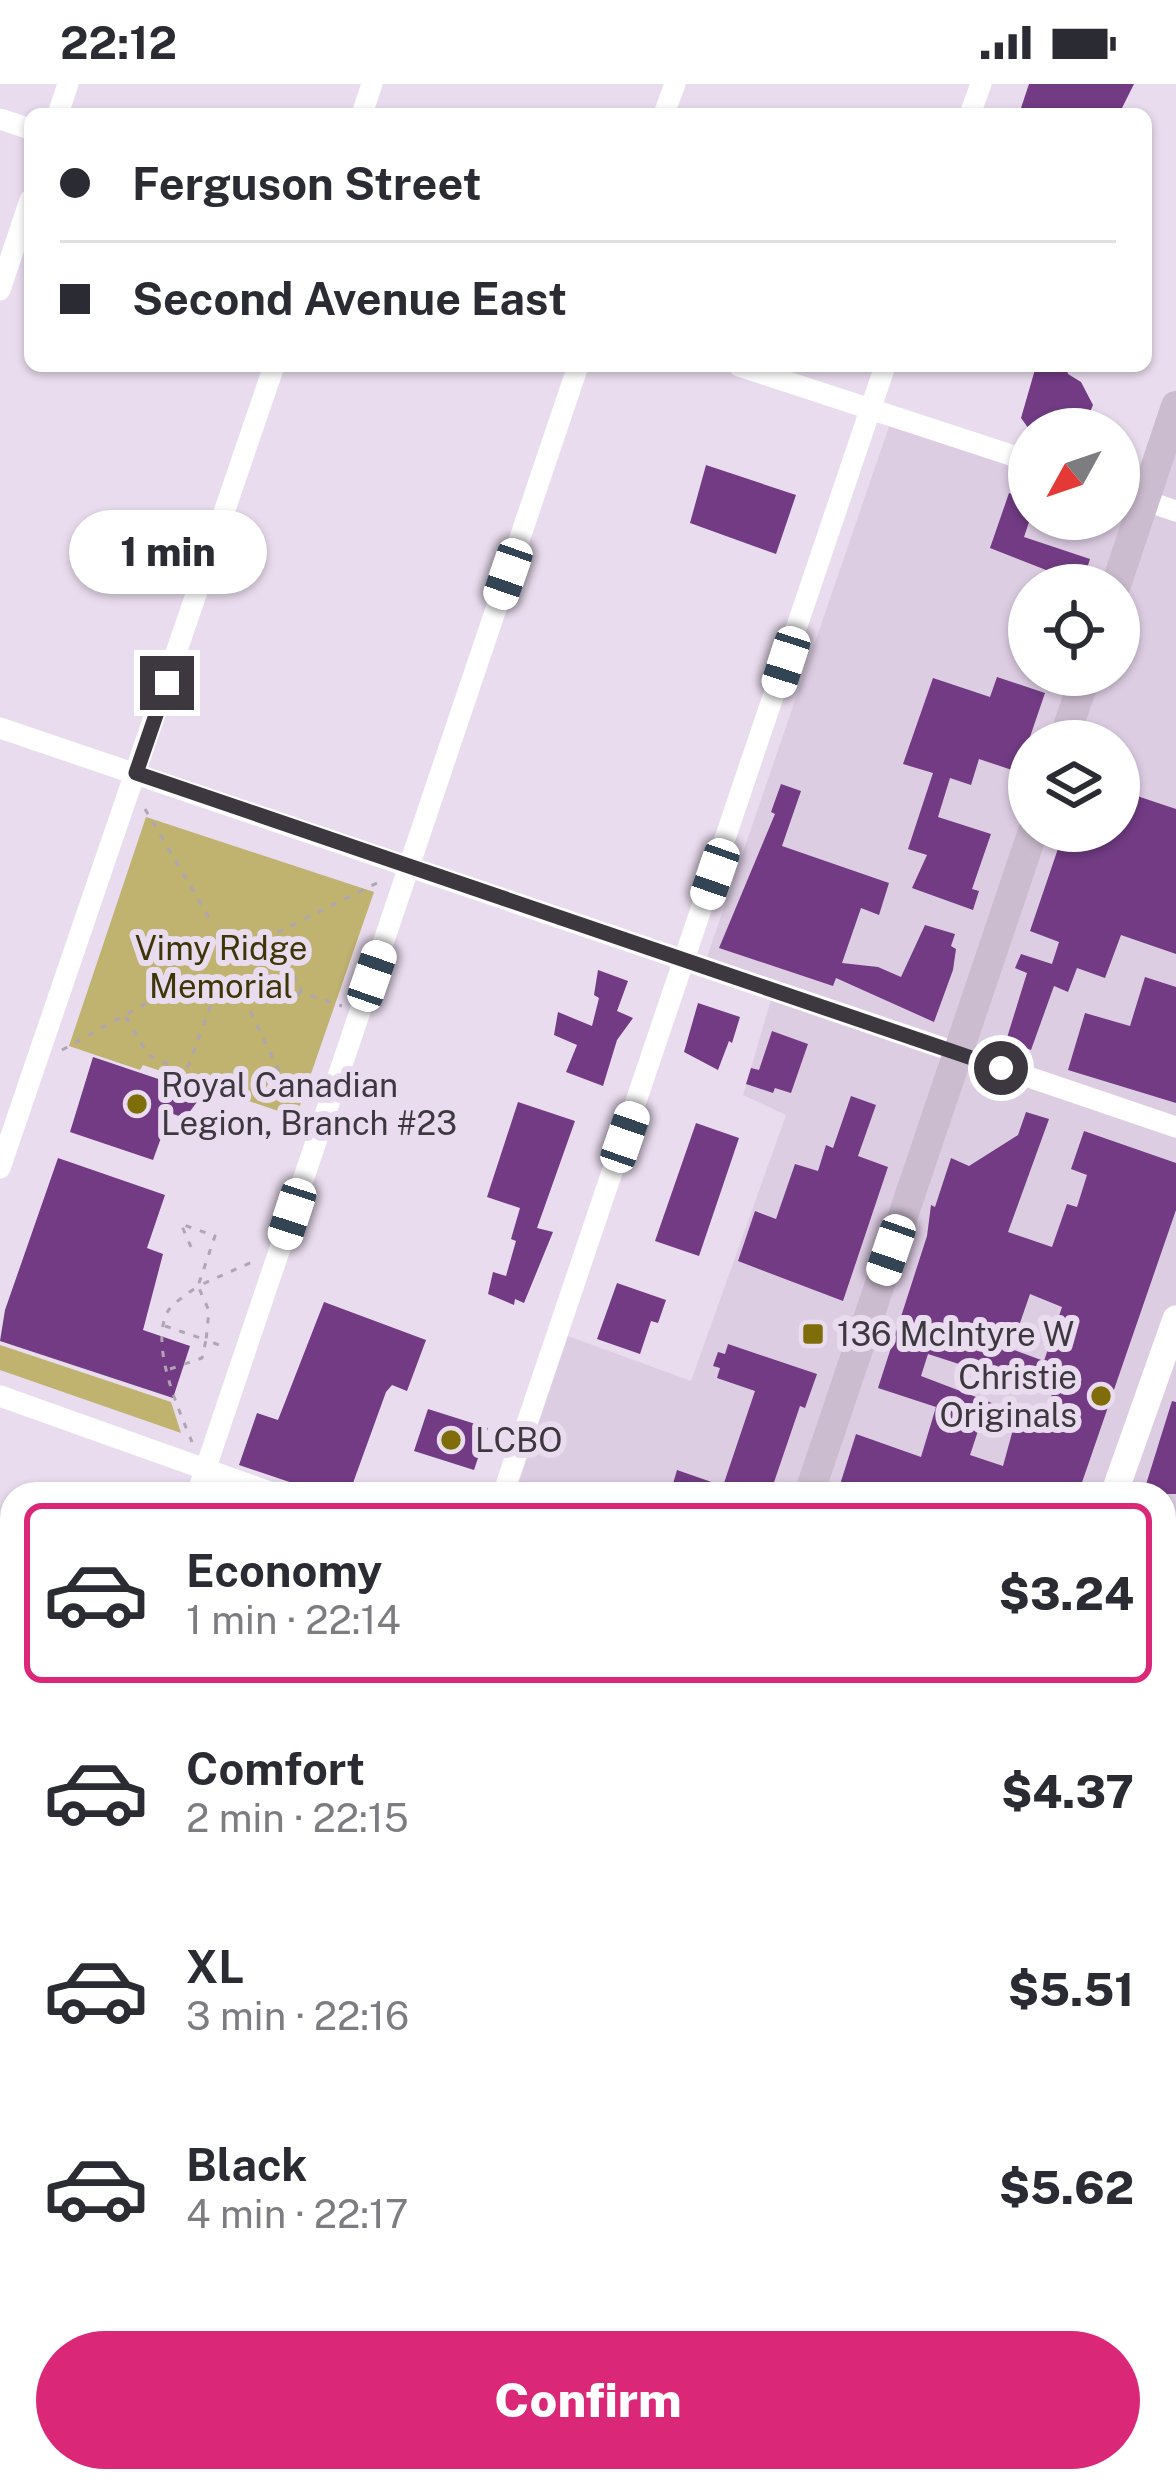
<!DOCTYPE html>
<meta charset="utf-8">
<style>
:root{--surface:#fff;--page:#f7f7f7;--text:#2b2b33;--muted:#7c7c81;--line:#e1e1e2;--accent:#db2777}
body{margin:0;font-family:"Public Sans",sans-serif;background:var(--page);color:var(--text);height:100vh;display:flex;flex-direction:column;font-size:45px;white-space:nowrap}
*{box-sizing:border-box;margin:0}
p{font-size:39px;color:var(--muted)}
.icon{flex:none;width:66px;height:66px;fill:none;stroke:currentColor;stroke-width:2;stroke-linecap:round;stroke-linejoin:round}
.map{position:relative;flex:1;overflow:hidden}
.drawer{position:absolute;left:0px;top:1398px;width:1176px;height:1011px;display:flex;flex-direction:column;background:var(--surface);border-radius:36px 36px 0 0;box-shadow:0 3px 9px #0004}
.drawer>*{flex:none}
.hud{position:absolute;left:24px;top:24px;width:1128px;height:264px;border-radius:18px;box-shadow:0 3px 9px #0004;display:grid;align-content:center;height:264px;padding:0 36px;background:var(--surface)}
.needle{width:78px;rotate:230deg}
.tools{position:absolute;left:1008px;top:324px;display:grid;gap:24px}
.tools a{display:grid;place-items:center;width:132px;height:132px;border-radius:50%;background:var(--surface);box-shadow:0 3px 9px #0004;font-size:60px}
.end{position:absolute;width:54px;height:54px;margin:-27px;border:15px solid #3d383f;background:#fff;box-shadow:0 0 0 6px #fff}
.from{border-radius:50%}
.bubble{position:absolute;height:84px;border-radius:42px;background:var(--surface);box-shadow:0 3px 9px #0004;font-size:39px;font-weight:800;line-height:84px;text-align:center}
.car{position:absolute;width:36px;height:72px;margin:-36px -18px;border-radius:15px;box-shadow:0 0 9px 3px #0007;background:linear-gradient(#fff 24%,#345 0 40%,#fff 0 76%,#345 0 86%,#fff 0)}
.hud b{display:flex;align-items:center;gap:42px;height:114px;font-size:45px}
.hud b+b{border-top:3px solid var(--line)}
.hud i{width:30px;height:30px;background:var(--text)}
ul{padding:21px 0 0;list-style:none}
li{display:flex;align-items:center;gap:36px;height:180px;margin:0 24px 18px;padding:0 12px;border:6px solid transparent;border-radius:18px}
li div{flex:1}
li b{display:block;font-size:45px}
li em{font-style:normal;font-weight:800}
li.on{border-color:var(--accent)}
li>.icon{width:108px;height:108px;stroke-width:1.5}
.cta{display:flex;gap:24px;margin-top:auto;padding:24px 36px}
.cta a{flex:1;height:138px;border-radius:72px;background:var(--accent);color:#fff;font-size:48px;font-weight:800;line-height:138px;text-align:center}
.status{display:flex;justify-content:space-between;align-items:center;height:84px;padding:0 60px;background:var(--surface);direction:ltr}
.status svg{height:33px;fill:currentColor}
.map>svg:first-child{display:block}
.built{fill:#ddcde3;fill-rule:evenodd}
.green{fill:#c0b26f}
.building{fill:#723b84;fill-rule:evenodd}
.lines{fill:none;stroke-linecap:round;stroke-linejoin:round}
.path{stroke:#afa5b3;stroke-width:3;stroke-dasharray:6 9;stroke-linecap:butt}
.service{stroke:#fff;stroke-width:10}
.minor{stroke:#fff;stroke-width:21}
.tertiary{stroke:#fff;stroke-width:27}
.secondary{stroke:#cbbccf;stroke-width:30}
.route{stroke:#3d383f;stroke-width:15}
.poi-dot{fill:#7f6d09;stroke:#e9dcee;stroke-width:4.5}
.labels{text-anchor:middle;stroke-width:12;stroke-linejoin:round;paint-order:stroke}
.park-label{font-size:33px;fill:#3f3607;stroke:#e9dcee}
.poi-label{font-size:33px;fill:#3d383f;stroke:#e9dcee;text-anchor:start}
</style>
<div class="status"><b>22:12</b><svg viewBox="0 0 49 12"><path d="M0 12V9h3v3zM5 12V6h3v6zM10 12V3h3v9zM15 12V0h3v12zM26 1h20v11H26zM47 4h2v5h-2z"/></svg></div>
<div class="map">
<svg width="1176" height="2408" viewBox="0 0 1176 2408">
<rect width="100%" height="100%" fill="#e9dcee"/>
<path class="built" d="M1176 323V1673L1164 1685V1410H515L568 1252 691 1297 786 1031 743 1011 776 899 707 873 893 331 1029 378V435H1119V408L1144 417ZM1029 501H1119V591H1029ZM1029 657H1119V747H1029Z"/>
<g class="green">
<polygon points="146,733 374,808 296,1033 143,981 140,986 69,962"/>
<polygon points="0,1261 171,1318 181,1349 0,1286"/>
</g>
<g class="building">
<polygon points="1029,0 1134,0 1119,30 1019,30"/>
<polygon points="1036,282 1066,282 1068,290 1081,298 1093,321 1083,345 1029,345 1021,334"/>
<polygon points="706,381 796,411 776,470 690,439"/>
<polygon points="1009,409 1029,416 1029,438 1024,453 1090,475 1082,500 990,464"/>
<polygon points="997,593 1045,609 1018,688 979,675 971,701 950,694 938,733 991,750 972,805 979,807 973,826 912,804 927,771 908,765 933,689 903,680 933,594 990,613"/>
<polygon points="781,700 801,707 782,762 889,799 879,831 861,824 842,879 878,883 901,893 925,841 955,850 951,862 956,865 953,886 934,938 836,894 833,902 719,864 775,730 771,728"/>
<polygon points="1119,706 1176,725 1176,870 1121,851 1105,894 1077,884 1068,908 1054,902 1031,966 1006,957 1027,889 1015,884 1021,870 1052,880 1059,858 1030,847 1064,747 1119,747"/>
<polygon points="598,886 628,897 617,927 633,934 617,956 603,1002 566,988 577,961 554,951 558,928 592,942 599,914 594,911"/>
<polygon points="1145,893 1176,903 1176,1019 1068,986 1085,929 1130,942"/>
<polygon points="698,919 740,933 732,959 729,957 718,986 684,968"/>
<polygon points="772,947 808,960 791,1009 775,1004 773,1009 746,1000 751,984 759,986"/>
<polygon points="93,973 203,1010 185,1034 170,1029 153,1076 70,1048"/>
<polygon points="851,1012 876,1021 858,1072 888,1083 843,1217 738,1177 755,1127 776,1135 795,1080 818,1087 826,1061 833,1064"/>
<polygon points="518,1018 575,1037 537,1144 553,1148 524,1219 515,1215 514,1221 488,1210 493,1188 506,1192 516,1157 511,1155 520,1124 487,1113"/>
<path d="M1026 1028 1049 1035 1008 1148 1052 1163 1067 1120 1077 1123 1087 1091 1071 1085 1084 1047 1176 1079V1126L1078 1410H837L856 1350 921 1373 936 1323 878 1304 927 1152 931 1121 935 1123 951 1074 969 1082 1018 1051ZM1030 1210 1062 1223 1044 1277 1011 1265ZM928 1270 1052 1310 1044 1339 921 1292ZM981 1338 1012 1349 1003 1382 970 1371Z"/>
<polygon points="696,1039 739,1054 699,1172 655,1157"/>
<polygon points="58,1074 165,1111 147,1164 163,1170 143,1246 190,1262 173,1314 0,1257 5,1226"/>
<polygon points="617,1199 666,1216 658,1239 651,1237 640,1270 597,1255"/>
<polygon points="324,1218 426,1256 407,1307 392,1301 386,1308 349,1410 325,1410 239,1381 257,1329 278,1336"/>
<polygon points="728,1260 817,1290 805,1324 800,1322 770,1410 670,1410 677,1386 723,1402 755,1307 717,1294 720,1284 713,1282 718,1268 725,1270"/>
<polygon points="1172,1317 1176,1318 1176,1410 1143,1410"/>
<polygon points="428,1325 488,1344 474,1386 414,1367"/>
</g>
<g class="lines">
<g class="path">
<polyline points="145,725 211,837"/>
<polyline points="264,855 381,797"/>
<polyline points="264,886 277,896"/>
<polyline points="301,908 288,918 279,914 275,904 279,897 290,891 299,897 301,908 342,922"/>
<polyline points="244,914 303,1037"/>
<polyline points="126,933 148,971 186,988 212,918"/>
<polyline points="62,966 190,895"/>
<polyline points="191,1163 181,1140 215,1152 198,1202 252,1178"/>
<path d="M165 1242 206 1256 209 1227 198 1202C189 1209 174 1218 168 1227 149 1261 179 1326 192 1358"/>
<polyline points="170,1285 202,1274 206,1256 227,1264"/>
<polyline points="1164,2230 1176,2238"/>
</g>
<polyline class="service" points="1164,2190 1176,2194"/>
<g class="minor">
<polyline points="58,30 68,0"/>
<polyline points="362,30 372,0"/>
<polyline points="664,30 675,0"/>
<polyline points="970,30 981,0"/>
<polyline points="0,35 30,45"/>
<polyline points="0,206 30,116"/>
<polyline points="739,282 1029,377"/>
<polyline points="1119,408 1176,427"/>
<polyline points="0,644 1176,1043"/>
<polyline points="0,1084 274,282"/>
<polyline points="0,1312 275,1410"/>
<polyline points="197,1410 578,282"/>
<polyline points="503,1410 885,282"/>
<path d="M1164 1755C1172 1775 1170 1792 1164 1812"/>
<polyline points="0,2002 12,1967"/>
<polyline points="167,2408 171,2397"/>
<polyline points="471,2408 474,2397"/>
<polyline points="948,2408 952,2397"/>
</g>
<polyline class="tertiary" points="1114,1410 1176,1235"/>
<g class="secondary">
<polyline points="1116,501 1176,322"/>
<polyline points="1063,657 1086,591"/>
<polyline points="809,1410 1033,747"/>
<polyline points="1164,1707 1176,1696"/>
<polyline points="0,1804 12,1808"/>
<polyline points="318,2408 331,2397"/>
<polyline points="352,2408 365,2397"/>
<polyline points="774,2408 778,2397"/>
</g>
</g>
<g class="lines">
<polyline class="route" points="167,599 136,689 1001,984"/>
</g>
<g class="poi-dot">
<circle cx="137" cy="1020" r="12"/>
<rect x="801" y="1238" width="24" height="24" rx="6"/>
<circle cx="1101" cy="1312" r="12"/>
<circle cx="451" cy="1356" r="12"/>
</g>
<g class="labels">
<g class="park-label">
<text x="221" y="876">Vimy Ridge<tspan x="221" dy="38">Memorial</tspan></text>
</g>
<g class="poi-label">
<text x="161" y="1013">Royal Canadian<tspan x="161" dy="38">Legion, Branch #23</tspan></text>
<text x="837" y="1262">136 McIntyre W</text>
<text x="1077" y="1305" text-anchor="end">Christie<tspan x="1077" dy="38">Originals</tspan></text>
<text x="475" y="1368">LCBO</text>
</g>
</g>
</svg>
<div class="tools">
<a><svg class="needle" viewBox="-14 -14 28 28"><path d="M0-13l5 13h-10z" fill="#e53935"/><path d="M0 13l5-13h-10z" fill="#7c7c81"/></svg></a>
<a><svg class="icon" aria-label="locate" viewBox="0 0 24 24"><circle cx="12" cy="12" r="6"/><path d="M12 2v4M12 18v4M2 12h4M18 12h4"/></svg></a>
<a><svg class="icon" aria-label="layers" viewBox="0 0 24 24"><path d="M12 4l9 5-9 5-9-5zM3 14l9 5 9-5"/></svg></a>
</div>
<i class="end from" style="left:1001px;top:984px"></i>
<i class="end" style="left:167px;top:599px"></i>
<div class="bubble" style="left:69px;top:426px;width:198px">1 min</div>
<i class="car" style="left:508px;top:490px;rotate:199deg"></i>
<i class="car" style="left:786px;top:578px;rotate:198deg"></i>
<i class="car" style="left:715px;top:790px;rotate:199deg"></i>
<i class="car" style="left:372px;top:892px;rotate:19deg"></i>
<i class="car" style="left:625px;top:1053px;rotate:19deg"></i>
<i class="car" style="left:292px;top:1130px;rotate:198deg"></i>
<i class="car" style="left:891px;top:1166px;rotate:199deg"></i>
<div class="hud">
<b><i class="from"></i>Ferguson Street</b>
<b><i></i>Second Avenue East</b>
</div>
<section class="drawer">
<ul>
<li class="on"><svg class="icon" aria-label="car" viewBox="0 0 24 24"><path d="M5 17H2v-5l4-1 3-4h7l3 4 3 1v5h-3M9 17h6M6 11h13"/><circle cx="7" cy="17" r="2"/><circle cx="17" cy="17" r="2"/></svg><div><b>Economy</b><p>1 min · 22:14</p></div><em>$3.24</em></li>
<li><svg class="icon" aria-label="car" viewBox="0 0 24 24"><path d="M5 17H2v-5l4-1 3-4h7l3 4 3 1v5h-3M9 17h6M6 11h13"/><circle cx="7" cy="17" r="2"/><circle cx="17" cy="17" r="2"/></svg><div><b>Comfort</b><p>2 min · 22:15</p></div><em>$4.37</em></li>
<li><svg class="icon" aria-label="car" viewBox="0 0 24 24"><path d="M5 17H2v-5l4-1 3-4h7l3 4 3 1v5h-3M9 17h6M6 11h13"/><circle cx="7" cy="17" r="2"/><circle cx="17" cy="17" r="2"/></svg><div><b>XL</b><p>3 min · 22:16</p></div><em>$5.51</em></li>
<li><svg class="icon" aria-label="car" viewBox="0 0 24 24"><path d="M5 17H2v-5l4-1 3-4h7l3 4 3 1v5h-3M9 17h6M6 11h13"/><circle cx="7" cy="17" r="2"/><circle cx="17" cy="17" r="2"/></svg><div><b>Black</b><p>4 min · 22:17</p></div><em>$5.62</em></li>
</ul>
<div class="cta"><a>Confirm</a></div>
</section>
</div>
